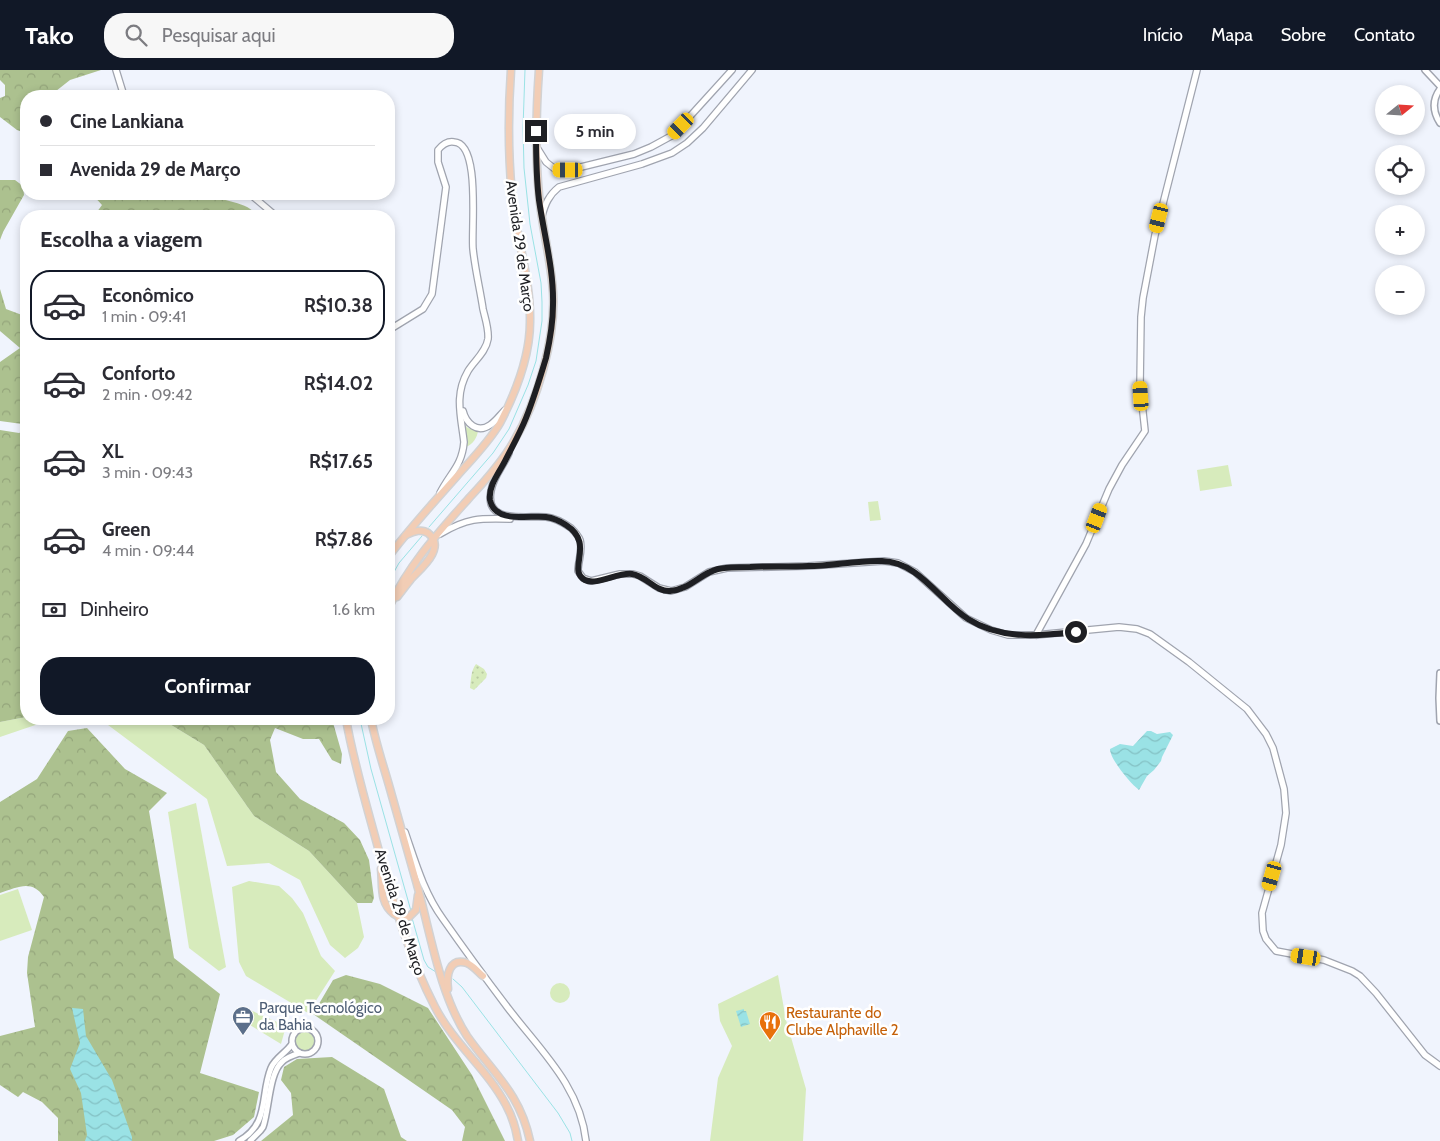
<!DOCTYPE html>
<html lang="pt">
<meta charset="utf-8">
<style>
:root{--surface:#fff;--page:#f7f7f7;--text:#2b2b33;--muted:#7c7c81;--line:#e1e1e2;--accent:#111827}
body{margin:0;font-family:Cabin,sans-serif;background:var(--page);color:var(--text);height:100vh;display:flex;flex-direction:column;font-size:19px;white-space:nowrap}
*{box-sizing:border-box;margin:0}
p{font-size:16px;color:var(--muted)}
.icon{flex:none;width:28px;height:28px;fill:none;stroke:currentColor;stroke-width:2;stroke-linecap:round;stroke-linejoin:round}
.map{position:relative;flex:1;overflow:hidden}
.details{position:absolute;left:20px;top:140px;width:375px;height:515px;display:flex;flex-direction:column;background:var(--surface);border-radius:20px;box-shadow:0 2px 8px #0003}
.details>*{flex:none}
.hud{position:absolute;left:20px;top:20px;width:375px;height:110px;border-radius:20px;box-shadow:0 2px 8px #0003;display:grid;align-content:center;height:110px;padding:0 20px;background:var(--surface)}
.needle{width:32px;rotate:72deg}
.tools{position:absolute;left:1375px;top:15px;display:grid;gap:10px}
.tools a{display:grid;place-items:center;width:50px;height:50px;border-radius:50%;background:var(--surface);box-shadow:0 2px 8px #0003;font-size:25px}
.end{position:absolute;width:22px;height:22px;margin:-11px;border:6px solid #1e1f23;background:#fff;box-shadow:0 0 0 2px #fff}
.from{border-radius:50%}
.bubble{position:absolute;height:35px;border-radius:18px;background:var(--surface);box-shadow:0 2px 8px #0003;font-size:16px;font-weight:700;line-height:35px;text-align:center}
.car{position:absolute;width:15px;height:30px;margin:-15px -8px;border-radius:6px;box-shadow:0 0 4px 1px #0007;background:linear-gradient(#f5c518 24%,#345 0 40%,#f5c518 0 76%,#345 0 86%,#f5c518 0)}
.hud b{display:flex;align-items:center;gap:18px;height:48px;font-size:19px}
.hud b+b{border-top:1px solid var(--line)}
.hud i{width:12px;height:12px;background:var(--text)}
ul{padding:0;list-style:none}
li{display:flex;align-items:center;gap:15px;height:70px;margin:0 10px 8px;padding:0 10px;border:2px solid transparent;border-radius:20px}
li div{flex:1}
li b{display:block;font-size:19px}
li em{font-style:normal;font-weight:700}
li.selected{border-color:var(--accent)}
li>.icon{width:45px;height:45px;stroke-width:1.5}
h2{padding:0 20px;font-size:22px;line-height:60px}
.pay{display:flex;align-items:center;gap:12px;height:55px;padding:0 20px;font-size:19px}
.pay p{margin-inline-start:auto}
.cta{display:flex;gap:10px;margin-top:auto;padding:10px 20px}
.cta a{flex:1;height:58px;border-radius:20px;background:var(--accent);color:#fff;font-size:20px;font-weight:700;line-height:58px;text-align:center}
header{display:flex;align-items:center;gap:30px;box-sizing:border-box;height:70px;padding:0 25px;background:var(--accent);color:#fff}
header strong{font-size:24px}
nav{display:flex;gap:28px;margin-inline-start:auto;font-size:18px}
.search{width:350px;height:45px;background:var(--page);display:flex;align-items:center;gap:12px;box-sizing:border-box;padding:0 18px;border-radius:20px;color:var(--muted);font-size:19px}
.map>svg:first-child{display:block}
.green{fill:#d7ebbc}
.forest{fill:url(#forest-crowns)}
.garden{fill:url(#garden-dots)}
.water{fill:url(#water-waves)}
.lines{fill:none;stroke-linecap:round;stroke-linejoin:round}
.stream{stroke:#9ae2e5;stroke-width:1}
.tertiary-casing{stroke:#a0a4af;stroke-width:8}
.secondary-casing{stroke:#a0a4af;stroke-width:8}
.primary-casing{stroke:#d2d2d3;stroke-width:9}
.tertiary{stroke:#fff;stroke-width:5}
.secondary{stroke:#fff;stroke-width:5.5}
.primary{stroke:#f2cdb5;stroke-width:6}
.route{stroke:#1e1f23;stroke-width:6}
.labels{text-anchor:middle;stroke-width:5;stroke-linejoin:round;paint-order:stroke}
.street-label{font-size:15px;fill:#1e1f23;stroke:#fff}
.service-label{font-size:15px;fill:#4e5e75;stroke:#fff;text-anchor:start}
.food-label{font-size:15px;fill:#c56008;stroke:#fff;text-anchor:start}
</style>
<header>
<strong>Tako</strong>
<div class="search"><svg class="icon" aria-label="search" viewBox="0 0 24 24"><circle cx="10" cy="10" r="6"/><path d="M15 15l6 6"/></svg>Pesquisar aqui</div>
<nav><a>Início</a><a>Mapa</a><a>Sobre</a><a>Contato</a></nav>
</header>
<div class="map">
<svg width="1440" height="1071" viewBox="0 0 1440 1071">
<defs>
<pattern id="forest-crowns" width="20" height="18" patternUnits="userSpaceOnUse" patternTransform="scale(1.25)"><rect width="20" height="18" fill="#acc18f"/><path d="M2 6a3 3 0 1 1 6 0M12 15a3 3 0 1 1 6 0" fill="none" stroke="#94a57b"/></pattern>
<pattern id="garden-dots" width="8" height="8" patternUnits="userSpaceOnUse" patternTransform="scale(1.25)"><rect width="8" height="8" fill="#d7ebbc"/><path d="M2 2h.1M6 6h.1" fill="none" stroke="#b8c9a1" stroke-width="1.8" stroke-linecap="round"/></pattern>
<pattern id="water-waves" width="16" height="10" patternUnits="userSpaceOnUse" patternTransform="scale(1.25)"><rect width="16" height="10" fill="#9ae2e5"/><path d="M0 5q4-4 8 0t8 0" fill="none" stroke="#84c1c4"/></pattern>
</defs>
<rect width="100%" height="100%" fill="#f0f4fd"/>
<g class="green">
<path d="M465 355 468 358 478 361C477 368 473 374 466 377Z"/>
<polygon points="1228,395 1232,416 1200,421 1197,400"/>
<polygon points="878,431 881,450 870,451 868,432"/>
<polygon points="26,647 26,649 53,649 0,667 0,652"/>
<polygon points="100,649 126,649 130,652 168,653 204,675 254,746 309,781 357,833 364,867 358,878 345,888 330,875 300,810 269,793 227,796 207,729"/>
<polygon points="196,733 226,897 219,901 189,878 168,742"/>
<polygon points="249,811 279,816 292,828 303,843 321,886 335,901 308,943 246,906 239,892 232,817"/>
<polygon points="18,819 32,860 0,871 0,825"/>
<polygon points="778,905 786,950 806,1019 803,1071 710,1071 718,1008 732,976 720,951 718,934"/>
<circle cx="560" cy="923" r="10"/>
<polygon points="248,939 286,956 281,974 250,955"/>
<circle cx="305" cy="970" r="11"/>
</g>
<g class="forest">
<polygon points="0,0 101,0 70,10 51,25 51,26 26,26 26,63 17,60 0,47 0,28 5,26 5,15 0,10"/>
<polygon points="0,110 15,110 23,116 24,125 3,162 0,170"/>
<path d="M92 124H202C219 131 246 130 258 146H94L102 135Z"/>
<polygon points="0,219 6,239 22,245 26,244 26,352 22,354 0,351 0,292 20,278 0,261"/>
<polygon points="0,360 19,363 26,360 26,647 0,652"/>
<polygon points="126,649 332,649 342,684 341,694 332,690 319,669 303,669 275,658 270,670 276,702 300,729 344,753 360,770 369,790 374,828 372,833 357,833 309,781 254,746 204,675 168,653 130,652"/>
<path d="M87 658 125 699 167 723 149 741 174 888 220 924 200 1003 259 1022 254 1047 233 1065 214 1071H58V1048L42 1032 23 1022 18 1027 0 1015V966L35 957 27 903 28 887 44 827C32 809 18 817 0 823V732L37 709 68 661Z"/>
<polygon points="346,905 380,914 428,938 472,1005 505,1071 462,1071 465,1057 452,1040 313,944 333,910"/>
<polygon points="332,987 384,1019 401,1067 407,1071 261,1071 293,1045 291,1023 281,1010 284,997 297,989"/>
</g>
<path class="garden" d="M476 594 484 599 487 604 486 608 474 620 470 618C471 610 471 600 476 594Z"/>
<g class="water">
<path d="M1147 661H1151L1157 664 1170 662 1173 665 1162 687 1161 691 1154 700 1147 706 1139 720C1130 713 1110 689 1110 679L1120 674 1133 676Z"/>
<polygon points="72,938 83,939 86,966 112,1010 132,1067 132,1071 85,1071 87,1065 81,1023 70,999 80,973"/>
<polygon points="744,939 744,941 746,941 750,954 741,957 736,941"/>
</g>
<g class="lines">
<g class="stream">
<polyline points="429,457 493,383 509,359 528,315 536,291 542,251 542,232 541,213 530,154 524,98 523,58 525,0"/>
<polyline points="389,511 399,493 422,466"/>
<polyline points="360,649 371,699 411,841"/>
<polyline points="412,848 424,890 428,897 436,902"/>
<polyline points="453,909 462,917 558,1043 570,1063 572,1071"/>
</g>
<g class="tertiary-casing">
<g id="tertiary">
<polyline points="1425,0 1440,16"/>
<path d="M1440 19C1432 30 1433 42 1440 53"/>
<polyline points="1440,603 1439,628 1440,651"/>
<circle cx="305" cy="971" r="13"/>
<path d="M239 1071C270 1054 260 1025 271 998 275 988 286 983 292 974"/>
<path d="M250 1071 260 1061 263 1057C269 1040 269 1003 282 992 287 987 294 985 300 983"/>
</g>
</g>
<g class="secondary-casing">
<g id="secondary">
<polyline points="116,0 124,26"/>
<polyline points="536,76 546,92 556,100 569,100 634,84 651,77 673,65 732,0"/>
<polyline points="250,124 276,146"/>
<path d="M542 146C545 134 549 125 559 117L642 94 672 83 687 73 703 58 752 0"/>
<path d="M389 260 423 239 432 224 446 117 438 92V80C442 75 448 71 454 72 481 73 471 160 473 179 475 199 480 219 483 239 485 248 489 259 488 269 486 282 474 291 468 301 454 325 461 346 464 372 462 396 450 403 440 423"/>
<path d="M463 341C466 353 477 364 490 355 496 351 500 345 505 340"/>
<path d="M509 383C504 395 493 407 491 421 484 455 527 445 546 447 555 448 564 453 571 458 575 462 578 465 580 470 583 480 578 491 578 501L583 508 591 511 620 504H633L640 506 659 518 671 521 685 517 709 502 727 498 808 496 884 491 898 493 915 502 966 548 991 560 1008 565H1036L1119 557 1137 559 1150 564 1189 592 1247 639 1266 664 1273 678 1284 719 1286 743 1281 775 1262 843 1263 861 1266 869 1276 881 1324 890 1352 901 1360 906 1376 923 1425 985 1440 996"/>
<path d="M440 464C467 448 479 448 510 449"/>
<polyline points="1036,565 1086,474 1109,419 1122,395 1145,361 1140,315 1141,247 1143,228 1155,165 1197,0"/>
<path d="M405 762C415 791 424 823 443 849 464 879 486 909 508 938 540 980 580 1016 586 1071"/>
</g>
</g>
<g class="primary-casing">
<g id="primary">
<path d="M389 486C410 458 434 432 457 406 472 389 489 372 500 353 516 322 530 287 530 252 531 209 516 167 512 125 508 83 508 42 511 0"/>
<path d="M397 527C402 521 406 515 411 509 420 499 447 478 428 463 421 458 413 462 406 465"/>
<path d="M389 537C409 494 439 462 470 427 486 410 502 392 514 371 537 332 556 268 553 222 551 190 542 158 539 125 535 83 536 42 539 0"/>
<path d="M346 649C354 695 368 740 380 785 395 837 410 889 435 937 454 974 487 999 506 1035 512 1046 516 1059 518 1071"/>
<path d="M371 649C376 675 385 700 392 726 400 754 408 783 416 811 430 860 439 923 467 966 493 1003 520 1023 530 1071"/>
<path d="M381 799C383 815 379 833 394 844 400 848 403 849 409 847L416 840 418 825"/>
<path d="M448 919C446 906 449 887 467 893 474 896 478 902 483 906"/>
</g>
</g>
<use href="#tertiary" class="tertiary"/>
<use href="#secondary" class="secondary"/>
<use href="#primary" class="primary"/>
</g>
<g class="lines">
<path class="route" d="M536 61C536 84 536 107 539 130 544 165 554 200 553 235 553 253 550 270 546 288 540 308 534 328 526 348 520 363 512 377 505 391 499 403 488 416 490 430 495 454 529 445 546 447 553 448 560 451 566 455 596 474 566 500 585 510 597 516 618 502 632 504 646 506 656 522 670 521 689 520 701 503 718 499 728 497 739 497 750 497 769 496 789 497 808 496 833 496 857 490 882 491 920 492 939 531 968 549 1001 570 1040 566 1076 562"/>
</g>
<defs>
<g id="office-pin" transform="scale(1.125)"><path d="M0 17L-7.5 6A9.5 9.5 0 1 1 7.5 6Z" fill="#5c6f8a" stroke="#fff"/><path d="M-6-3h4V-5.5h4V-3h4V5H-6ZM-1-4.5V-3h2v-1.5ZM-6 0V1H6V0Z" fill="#fff"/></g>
<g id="restaurant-pin" transform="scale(1.125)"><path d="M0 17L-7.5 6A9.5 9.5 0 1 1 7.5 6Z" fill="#e8710a" stroke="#fff"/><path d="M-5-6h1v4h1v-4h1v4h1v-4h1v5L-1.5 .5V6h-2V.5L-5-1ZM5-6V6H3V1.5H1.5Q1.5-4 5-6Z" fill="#fff"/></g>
</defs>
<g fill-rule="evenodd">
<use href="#office-pin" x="243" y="947"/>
<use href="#restaurant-pin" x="770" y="952"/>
</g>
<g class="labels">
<g class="street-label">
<text transform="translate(520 176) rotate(82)" y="5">Avenida 29 de Março</text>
<text transform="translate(400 842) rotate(72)" y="5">Avenida 29 de Março</text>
</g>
<g class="service-label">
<text x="259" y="943">Parque Tecnológico<tspan x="259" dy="17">da Bahia</tspan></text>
</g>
<g class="food-label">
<text x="786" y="948">Restaurante do<tspan x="786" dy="17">Clube Alphaville 2</tspan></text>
</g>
</g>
</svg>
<div class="tools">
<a><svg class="needle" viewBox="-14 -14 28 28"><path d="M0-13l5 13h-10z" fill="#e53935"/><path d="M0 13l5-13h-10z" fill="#7c7c81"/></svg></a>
<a><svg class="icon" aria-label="locate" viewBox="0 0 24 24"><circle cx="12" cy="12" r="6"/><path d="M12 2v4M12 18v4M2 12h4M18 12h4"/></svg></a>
<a>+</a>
<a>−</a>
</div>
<i class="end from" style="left:1076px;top:562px"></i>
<i class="end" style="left:536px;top:61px"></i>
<div class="bubble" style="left:554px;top:44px;width:82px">5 min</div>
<i class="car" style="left:681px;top:56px;rotate:224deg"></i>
<i class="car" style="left:568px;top:100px;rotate:270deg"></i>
<i class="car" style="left:1159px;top:148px;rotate:194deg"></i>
<i class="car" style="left:1141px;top:326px;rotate:356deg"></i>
<i class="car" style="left:1097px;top:448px;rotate:21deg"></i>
<i class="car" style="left:1272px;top:806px;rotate:196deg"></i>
<i class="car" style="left:1306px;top:887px;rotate:279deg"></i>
<div class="hud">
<b><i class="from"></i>Cine Lankiana</b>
<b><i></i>Avenida 29 de Março</b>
</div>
<section class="details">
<h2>Escolha a viagem</h2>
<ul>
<li class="selected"><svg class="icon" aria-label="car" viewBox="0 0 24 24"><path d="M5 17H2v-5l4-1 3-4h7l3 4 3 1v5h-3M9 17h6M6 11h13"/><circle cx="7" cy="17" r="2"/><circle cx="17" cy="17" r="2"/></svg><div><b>Econômico</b><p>1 min · 09:41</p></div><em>R$10.38</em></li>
<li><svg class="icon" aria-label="car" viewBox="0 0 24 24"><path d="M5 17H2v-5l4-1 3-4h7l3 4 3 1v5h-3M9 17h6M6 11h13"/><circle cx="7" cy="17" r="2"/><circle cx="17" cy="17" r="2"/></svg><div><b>Conforto</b><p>2 min · 09:42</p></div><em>R$14.02</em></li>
<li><svg class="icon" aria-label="car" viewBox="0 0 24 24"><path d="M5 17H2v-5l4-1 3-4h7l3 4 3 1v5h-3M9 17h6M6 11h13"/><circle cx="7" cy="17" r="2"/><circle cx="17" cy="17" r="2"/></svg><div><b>XL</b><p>3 min · 09:43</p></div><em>R$17.65</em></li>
<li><svg class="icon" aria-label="car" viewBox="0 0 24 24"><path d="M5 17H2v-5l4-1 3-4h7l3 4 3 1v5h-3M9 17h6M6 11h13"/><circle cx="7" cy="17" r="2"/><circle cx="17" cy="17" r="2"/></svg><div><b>Green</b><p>4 min · 09:44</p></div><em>R$7.86</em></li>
</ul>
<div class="pay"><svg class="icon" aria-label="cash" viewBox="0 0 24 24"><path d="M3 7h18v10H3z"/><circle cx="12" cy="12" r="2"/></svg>Dinheiro<p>1.6 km</p></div>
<div class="cta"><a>Confirmar</a></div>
</section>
</div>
